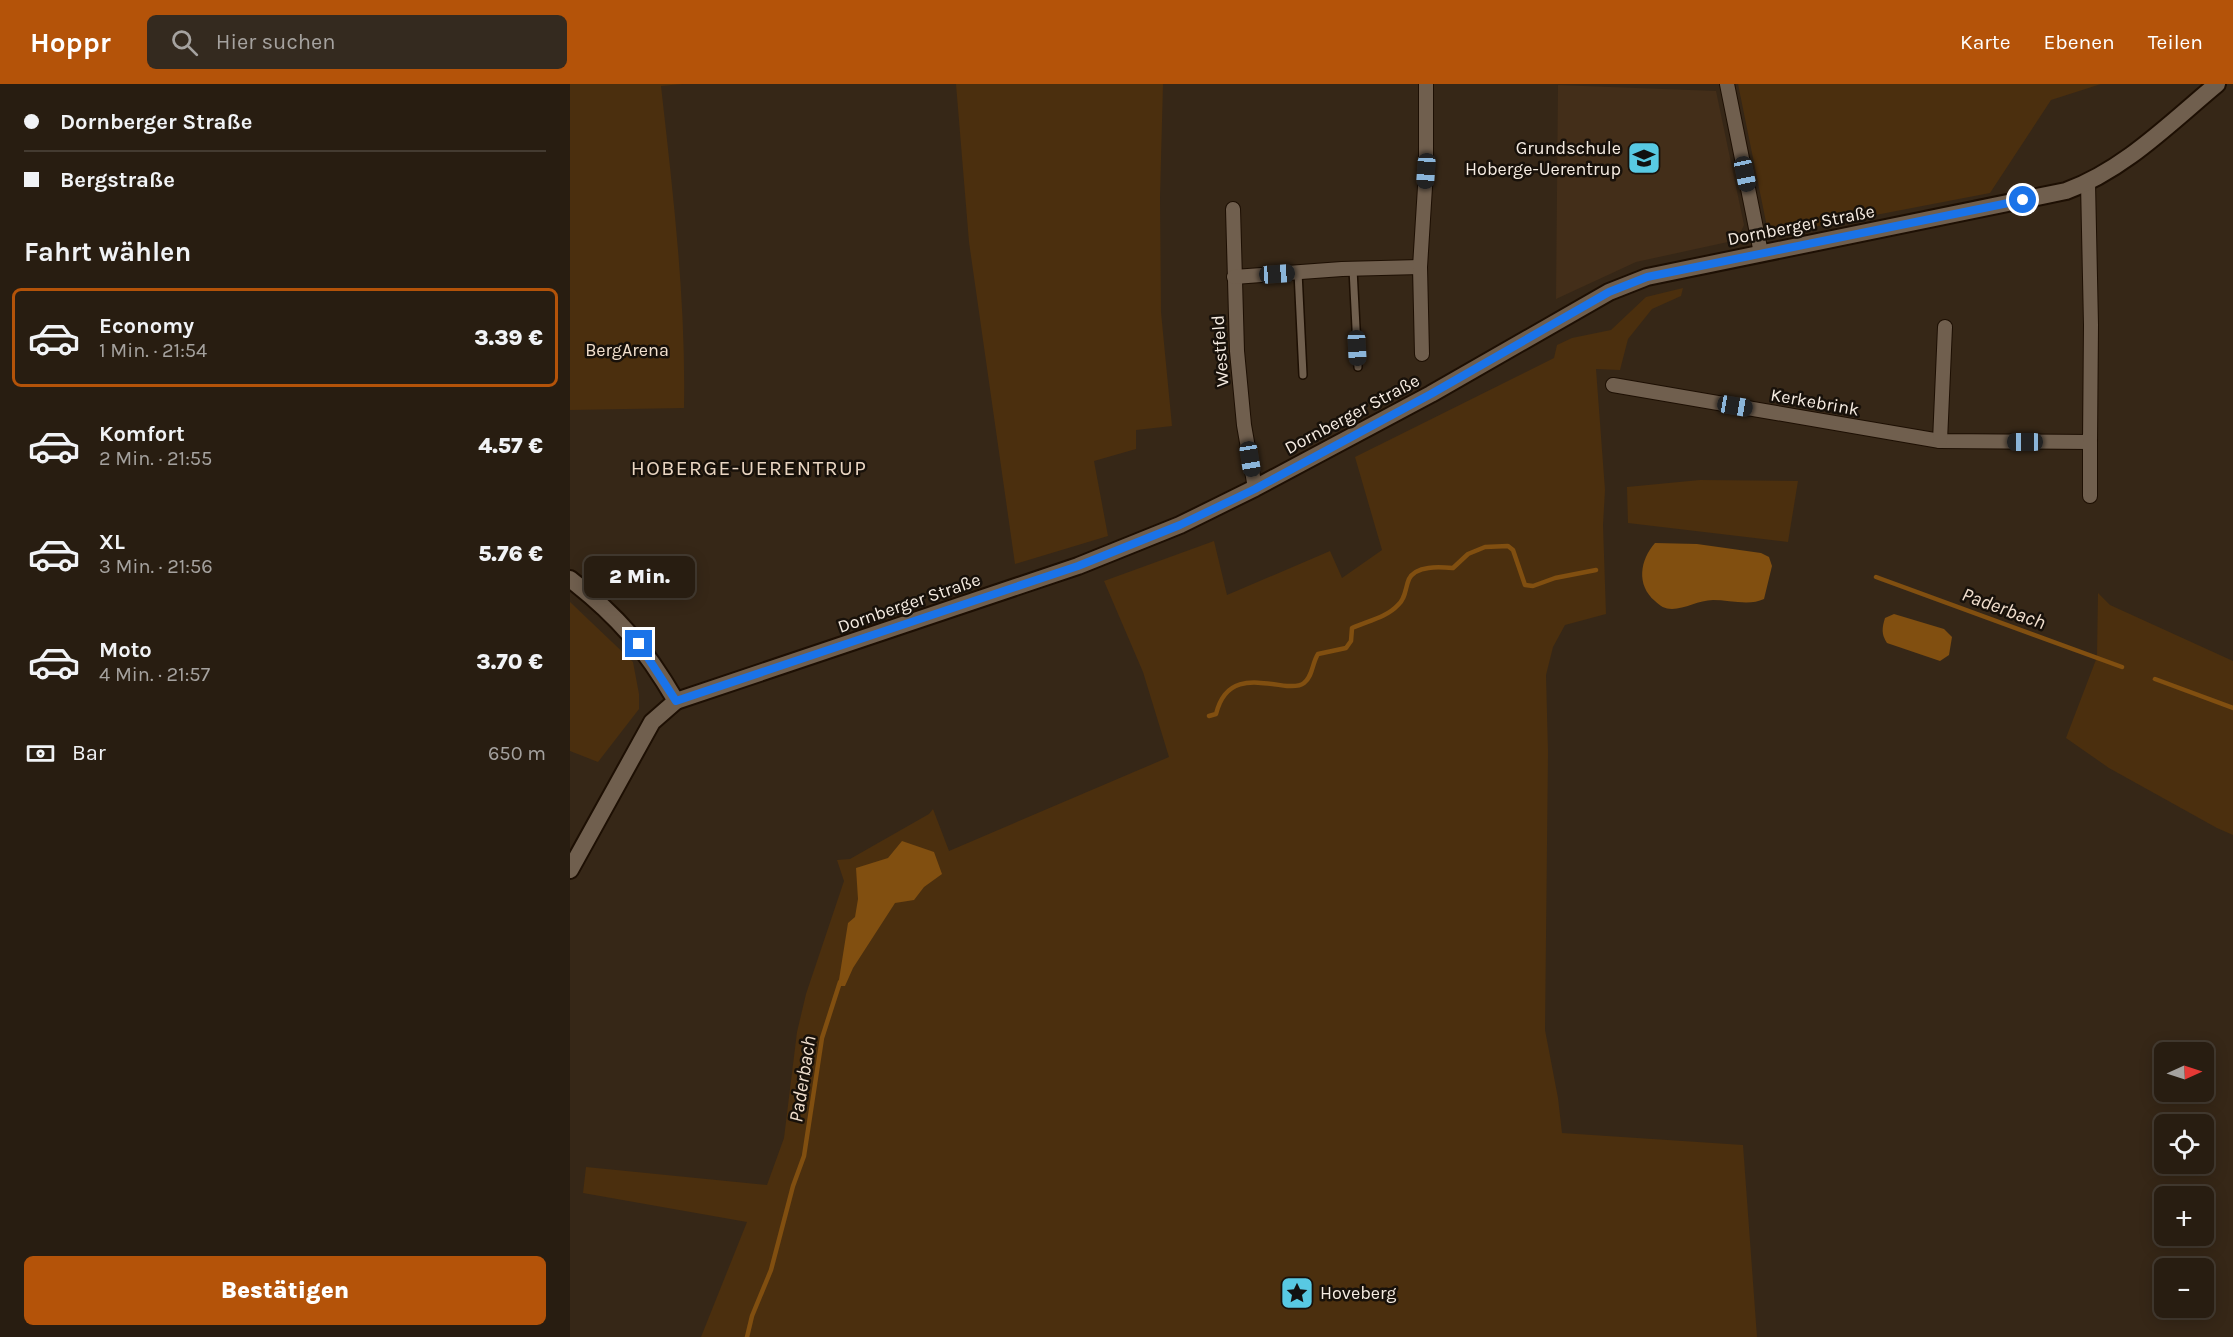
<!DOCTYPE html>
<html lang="de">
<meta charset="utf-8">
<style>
:root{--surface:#281d11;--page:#342a1f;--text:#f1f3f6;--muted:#a5a29f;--line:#443b31;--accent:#b45309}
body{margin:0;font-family:Karla,sans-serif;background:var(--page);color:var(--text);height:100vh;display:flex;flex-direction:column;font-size:22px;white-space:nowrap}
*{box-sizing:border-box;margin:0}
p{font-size:20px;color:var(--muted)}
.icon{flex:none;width:33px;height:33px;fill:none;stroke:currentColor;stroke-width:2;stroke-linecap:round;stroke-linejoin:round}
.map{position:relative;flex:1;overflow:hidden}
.drawer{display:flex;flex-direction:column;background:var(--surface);width:570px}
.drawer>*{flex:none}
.banner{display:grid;align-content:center;height:132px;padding:0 24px;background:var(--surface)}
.needle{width:39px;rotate:87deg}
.buttons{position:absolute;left:1584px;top:958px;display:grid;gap:12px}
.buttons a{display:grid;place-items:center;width:60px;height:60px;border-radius:9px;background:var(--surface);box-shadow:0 3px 15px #0003,0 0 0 2px var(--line);font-size:30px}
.end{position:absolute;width:27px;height:27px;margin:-14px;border:8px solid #1a73e8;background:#fff;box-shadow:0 0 0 3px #fff}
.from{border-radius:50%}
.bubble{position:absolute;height:42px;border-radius:9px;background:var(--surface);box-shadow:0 3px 15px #0003,0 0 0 2px var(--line);font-size:20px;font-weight:800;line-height:42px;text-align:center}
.car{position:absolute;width:18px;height:36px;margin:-18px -9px;border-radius:8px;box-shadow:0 0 4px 2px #0007;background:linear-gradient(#222 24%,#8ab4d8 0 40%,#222 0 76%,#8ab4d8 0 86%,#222 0)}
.banner b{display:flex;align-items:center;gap:21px;height:57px;font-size:22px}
.banner b+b{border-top:2px solid var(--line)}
.banner i{width:15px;height:15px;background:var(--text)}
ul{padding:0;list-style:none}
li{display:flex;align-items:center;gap:18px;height:99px;margin:0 12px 9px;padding:0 12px;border:3px solid transparent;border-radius:9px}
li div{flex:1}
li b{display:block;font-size:22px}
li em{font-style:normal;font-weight:800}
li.on{border-color:var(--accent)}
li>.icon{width:54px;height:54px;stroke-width:1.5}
h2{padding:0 24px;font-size:27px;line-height:72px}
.pay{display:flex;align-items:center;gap:15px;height:66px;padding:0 24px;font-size:22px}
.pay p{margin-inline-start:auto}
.button{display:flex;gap:12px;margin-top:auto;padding:12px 24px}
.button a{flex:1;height:69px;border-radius:9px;background:var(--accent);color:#fff;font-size:24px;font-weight:800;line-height:69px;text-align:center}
header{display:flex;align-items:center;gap:36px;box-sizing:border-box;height:84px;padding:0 30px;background:var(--accent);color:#fff}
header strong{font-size:28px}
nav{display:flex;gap:33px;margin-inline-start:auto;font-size:21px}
.search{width:420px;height:54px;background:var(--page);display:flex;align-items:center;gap:15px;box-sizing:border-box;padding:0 21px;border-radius:9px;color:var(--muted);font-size:22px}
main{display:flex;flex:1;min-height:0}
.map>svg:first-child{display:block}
.built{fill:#432e19}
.green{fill:#4b2f0e}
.water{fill:#814f10}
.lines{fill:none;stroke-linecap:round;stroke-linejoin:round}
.stream{stroke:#814f10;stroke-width:4.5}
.service-casing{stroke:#1d0f03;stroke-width:10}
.minor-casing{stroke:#1d0f03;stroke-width:16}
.tertiary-casing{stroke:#1d0f03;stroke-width:20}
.secondary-casing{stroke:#1d0f03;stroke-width:20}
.service{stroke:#705f4e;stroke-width:7}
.minor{stroke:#705f4e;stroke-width:14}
.tertiary{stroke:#705f4e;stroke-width:16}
.secondary{stroke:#705f4e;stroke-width:16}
.route{stroke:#1a73e8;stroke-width:8}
.labels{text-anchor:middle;stroke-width:5;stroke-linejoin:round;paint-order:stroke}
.poi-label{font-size:18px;fill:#f6ece2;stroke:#18110a;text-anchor:end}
.street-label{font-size:18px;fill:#f6ece2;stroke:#18110a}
.park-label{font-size:18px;fill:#f2e0ce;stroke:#18110a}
.water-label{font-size:20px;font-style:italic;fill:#f1dfce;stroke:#18110a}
.quarter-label{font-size:21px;letter-spacing:1.5px;fill:#ead6c3;stroke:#18110a}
</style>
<header>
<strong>Hoppr</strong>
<div class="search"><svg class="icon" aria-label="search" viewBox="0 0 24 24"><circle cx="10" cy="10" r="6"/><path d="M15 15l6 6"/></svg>Hier suchen</div>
<nav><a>Karte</a><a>Ebenen</a><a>Teilen</a></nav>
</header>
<main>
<section class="drawer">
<div class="banner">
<b><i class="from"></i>Dornberger Straße</b>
<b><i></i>Bergstraße</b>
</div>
<h2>Fahrt wählen</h2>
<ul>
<li class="on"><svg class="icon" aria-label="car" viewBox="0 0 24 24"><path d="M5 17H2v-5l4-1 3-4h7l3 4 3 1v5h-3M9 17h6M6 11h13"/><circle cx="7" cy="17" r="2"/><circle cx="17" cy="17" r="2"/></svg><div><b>Economy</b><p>1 Min. · 21:54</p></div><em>3.39 €</em></li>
<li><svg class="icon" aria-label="car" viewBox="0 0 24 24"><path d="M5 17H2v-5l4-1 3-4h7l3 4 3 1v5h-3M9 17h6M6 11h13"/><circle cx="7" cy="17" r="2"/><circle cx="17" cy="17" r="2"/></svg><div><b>Komfort</b><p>2 Min. · 21:55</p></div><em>4.57 €</em></li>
<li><svg class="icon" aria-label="car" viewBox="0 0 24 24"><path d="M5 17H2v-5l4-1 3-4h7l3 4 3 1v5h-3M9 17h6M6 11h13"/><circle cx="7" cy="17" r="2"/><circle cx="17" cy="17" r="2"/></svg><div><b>XL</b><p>3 Min. · 21:56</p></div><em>5.76 €</em></li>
<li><svg class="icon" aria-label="car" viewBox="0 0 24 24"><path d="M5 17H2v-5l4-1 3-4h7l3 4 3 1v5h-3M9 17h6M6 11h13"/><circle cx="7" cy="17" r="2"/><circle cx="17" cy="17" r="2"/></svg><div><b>Moto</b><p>4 Min. · 21:57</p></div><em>3.70 €</em></li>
</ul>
<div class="pay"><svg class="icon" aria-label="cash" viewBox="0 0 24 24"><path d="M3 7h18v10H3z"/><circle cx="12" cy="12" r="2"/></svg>Bar<p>650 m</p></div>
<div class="button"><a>Bestätigen</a></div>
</section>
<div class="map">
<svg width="1663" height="1253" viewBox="0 0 1663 1253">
<rect width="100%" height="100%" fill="#362717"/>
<polygon class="built" points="988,1 1146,7 1174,141 1167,156 1066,178 986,215"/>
<g class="green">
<path d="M0 0H113L91 2C103 109 116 216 114 324L0 326Z"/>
<polygon points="386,0 593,0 590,113 591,228 602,342 566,346 566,365 524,377 538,452 445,480 399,158"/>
<polygon points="1168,0 1531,0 1481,16 1420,109 1207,150 1197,143"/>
<polygon points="1113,204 1111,212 1082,225 1058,255 1050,286 1026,285 1035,406 1033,441 1036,530 995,541 983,563 976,591 978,668 975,946 988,1014 992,1049 1173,1061 1187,1253 131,1253 177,1138 13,1109 16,1083 197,1101 214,1054 227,948 236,910 274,797 267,776 280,775 359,730 363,725 379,767 599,673 573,588 534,497 644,457 657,511 760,467 772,494 812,466 785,373 984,274 987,261 1002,254 1041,246 1076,213"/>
<polygon points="1130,396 1228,397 1218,458 1058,439 1057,403"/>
<polygon points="1528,509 1540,521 1663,577 1663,751 1647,744 1539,684 1496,654 1527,573"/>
<polygon points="0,518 63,578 69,610 69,625 28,678 0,667"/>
</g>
<g class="water">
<path d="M1085 459 1127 460 1191 469 1199 473 1202 482 1194 515C1180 522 1159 516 1143 516 1129 516 1115 525 1102 525 1095 525 1090 522 1085 517 1066 501 1070 476 1085 459Z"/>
<path d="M1324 530 1374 545 1382 553 1379 571 1370 577 1317 559C1311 550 1312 544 1315 534Z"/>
<polygon points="332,757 364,768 372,790 354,803 344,816 325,819 283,884 275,902 268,902 278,839 285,833 288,815 286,784 318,774"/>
</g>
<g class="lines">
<g class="stream">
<polyline points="1306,493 1552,583"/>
<polyline points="1585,595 1663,624"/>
<path d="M639 632 646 630C656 590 685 598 717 602 723 602 729 603 734 599 743 592 742 579 748 570L776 564 781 557 782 544C797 537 816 534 828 521 836 514 835 504 839 495 846 481 870 483 883 484L898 470 915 463 938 462 943 466 955 501 963 502 985 494 1026 486"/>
<polyline points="177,1253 182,1232 201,1186 223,1102 234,1072 252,954 270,898"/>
</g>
<g class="service-casing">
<g id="service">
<polyline points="783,185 788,283"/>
<polyline points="728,188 733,291"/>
</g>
</g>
<g class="minor-casing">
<g id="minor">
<polyline points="1157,0 1191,169"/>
<polyline points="663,125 667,267 674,341 685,404"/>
<polyline points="664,193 772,185 850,183"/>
<polyline points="852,270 850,183 856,87 856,0"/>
<polyline points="1043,301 1370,357 1520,358 1521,241 1518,99"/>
<polyline points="1370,357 1375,243"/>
<polyline points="1520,358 1520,412"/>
</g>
</g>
<g class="tertiary-casing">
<path id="tertiary" d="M106 617 508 482 610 441 685 404 861 310 1039 208 1077 193 1496 107C1554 86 1600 39 1647 0"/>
</g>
<g class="secondary-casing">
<path id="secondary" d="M0 495C48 532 75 564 106 617L82 638 0 786"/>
</g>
<use href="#service" class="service"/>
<use href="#minor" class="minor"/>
<use href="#tertiary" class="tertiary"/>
<use href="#secondary" class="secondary"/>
</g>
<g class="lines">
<polyline class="route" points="69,560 106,617 508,482 610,441 685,405 861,310 1039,208 1077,193 1453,116"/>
</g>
<defs>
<g id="school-square" transform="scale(1.725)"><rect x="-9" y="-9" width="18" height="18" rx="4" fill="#58c9e3" stroke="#18110a"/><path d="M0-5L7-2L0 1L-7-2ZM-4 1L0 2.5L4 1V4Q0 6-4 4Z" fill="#111"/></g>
<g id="sight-square" transform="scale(1.725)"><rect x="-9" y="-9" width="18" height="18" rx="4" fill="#58c9e3" stroke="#18110a"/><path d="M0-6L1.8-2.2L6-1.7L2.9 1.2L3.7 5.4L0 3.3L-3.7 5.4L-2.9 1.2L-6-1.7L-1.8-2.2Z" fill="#111"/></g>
</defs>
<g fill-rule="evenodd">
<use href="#school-square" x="1074" y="74"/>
<use href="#sight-square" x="727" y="1209"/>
</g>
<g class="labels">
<g class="poi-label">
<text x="1051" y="70">Grundschule<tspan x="1051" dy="21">Hoberge-Uerentrup</tspan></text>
<text x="750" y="1215" text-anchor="start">Hoveberg</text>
</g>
<g class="street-label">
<text transform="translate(1231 141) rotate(-11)" y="6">Dornberger Straße</text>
<text transform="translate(650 267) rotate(-94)" y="6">Westfeld</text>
<text transform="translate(1245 318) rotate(10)" y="6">Kerkebrink</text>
<text transform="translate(782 330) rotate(-28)" y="6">Dornberger Straße</text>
<text transform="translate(339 519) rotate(-19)" y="6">Dornberger Straße</text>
</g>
<g class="park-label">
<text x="57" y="272">BergArena</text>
</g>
<g class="water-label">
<text transform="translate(1434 524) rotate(20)" y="7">Paderbach</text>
<text transform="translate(232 995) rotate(-81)" y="7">Paderbach</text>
</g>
<g class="quarter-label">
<text x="179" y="391">HOBERGE-UERENTRUP</text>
</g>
</g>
</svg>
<div class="buttons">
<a><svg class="needle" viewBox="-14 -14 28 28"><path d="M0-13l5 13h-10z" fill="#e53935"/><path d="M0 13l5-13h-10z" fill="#a5a29f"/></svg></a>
<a><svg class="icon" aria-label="locate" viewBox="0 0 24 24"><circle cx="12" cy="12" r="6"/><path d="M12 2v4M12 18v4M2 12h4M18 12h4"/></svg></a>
<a>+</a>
<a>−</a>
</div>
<i class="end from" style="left:1453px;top:116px"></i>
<i class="end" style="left:69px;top:560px"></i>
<div class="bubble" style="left:14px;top:472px;width:111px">2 Min.</div>
<i class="car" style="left:856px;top:87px;rotate:184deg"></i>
<i class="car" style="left:1175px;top:90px;rotate:168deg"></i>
<i class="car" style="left:707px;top:190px;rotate:86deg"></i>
<i class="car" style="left:787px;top:264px;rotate:177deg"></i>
<i class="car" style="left:1165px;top:322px;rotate:100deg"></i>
<i class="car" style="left:1455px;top:358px;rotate:270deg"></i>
<i class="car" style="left:680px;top:375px;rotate:171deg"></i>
</div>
</main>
